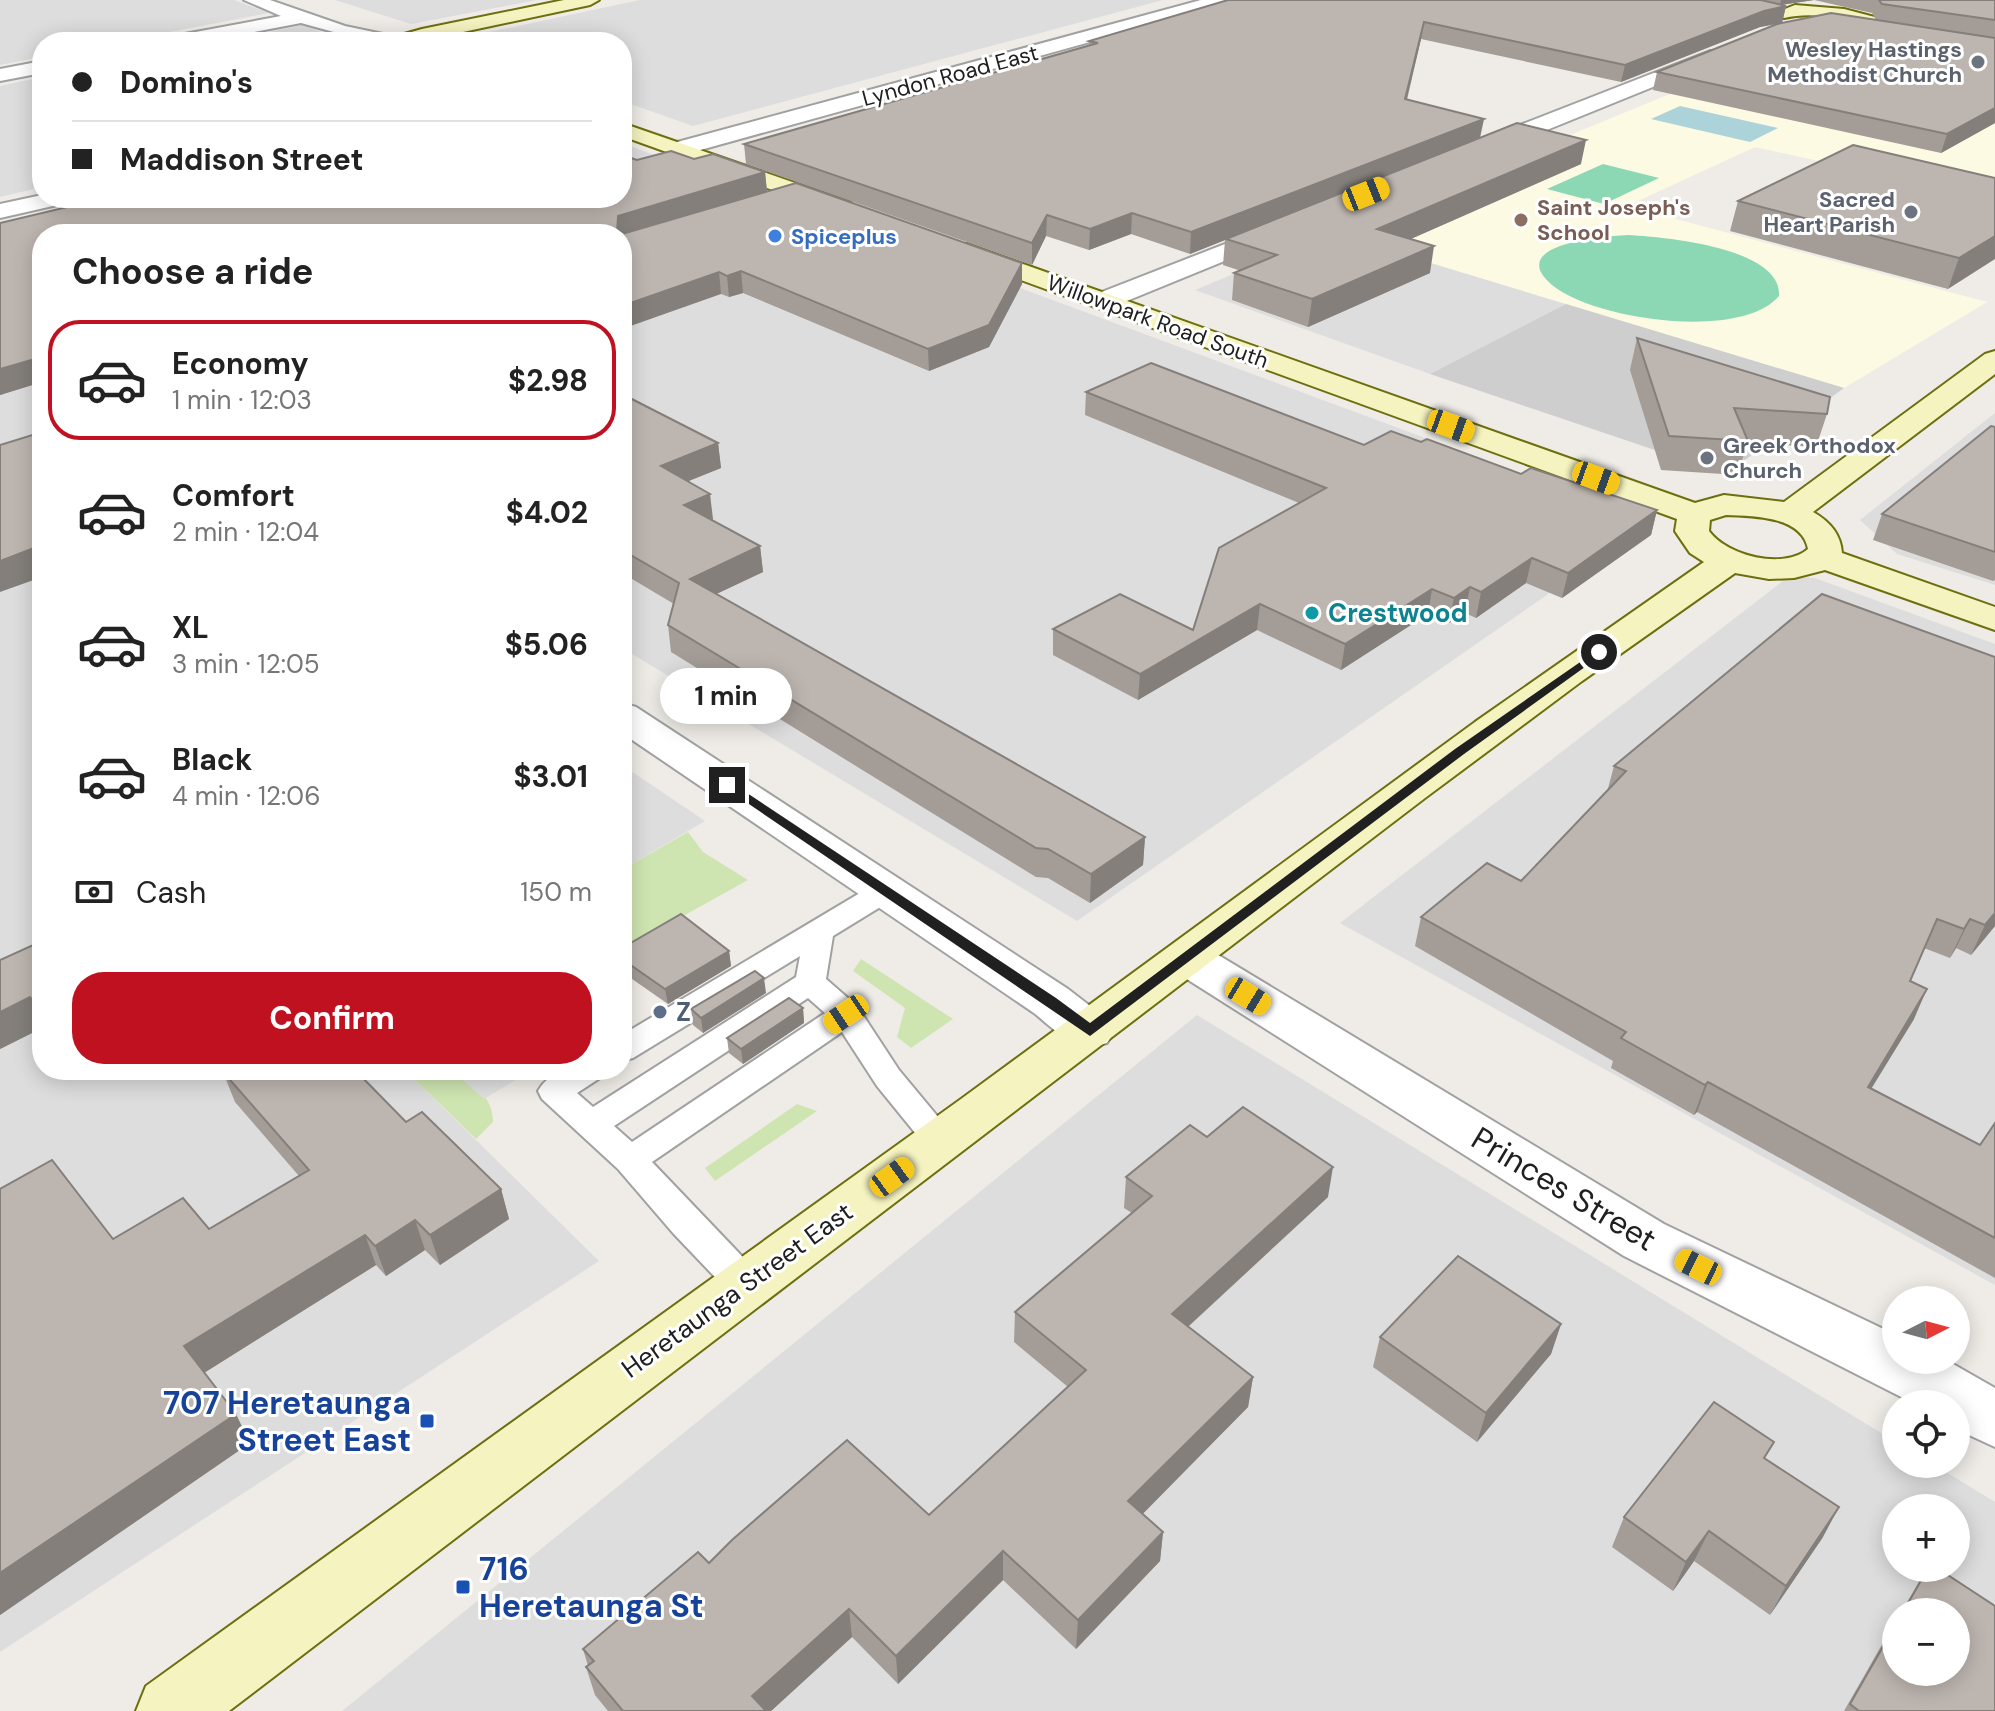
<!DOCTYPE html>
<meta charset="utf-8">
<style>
:root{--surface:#fff;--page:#f2f2f2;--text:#222;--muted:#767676;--line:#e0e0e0;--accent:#bf111f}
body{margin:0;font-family:"DM Sans",sans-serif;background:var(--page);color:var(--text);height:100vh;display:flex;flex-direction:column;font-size:30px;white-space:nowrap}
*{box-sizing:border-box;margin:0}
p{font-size:26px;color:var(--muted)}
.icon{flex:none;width:44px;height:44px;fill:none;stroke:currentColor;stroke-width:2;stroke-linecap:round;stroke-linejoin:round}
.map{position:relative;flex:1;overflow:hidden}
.side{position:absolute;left:32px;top:224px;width:600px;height:856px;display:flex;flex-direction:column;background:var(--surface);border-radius:32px;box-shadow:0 4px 20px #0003}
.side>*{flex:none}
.hud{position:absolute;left:32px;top:32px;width:600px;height:176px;border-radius:32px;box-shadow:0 4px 20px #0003;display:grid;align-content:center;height:176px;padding:0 40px;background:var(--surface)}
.needle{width:52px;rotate:84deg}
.buttons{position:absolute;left:1882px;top:1286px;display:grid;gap:16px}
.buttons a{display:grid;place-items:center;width:88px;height:88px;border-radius:50%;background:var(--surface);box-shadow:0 4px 20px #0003;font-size:40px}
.end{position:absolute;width:36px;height:36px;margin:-18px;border:10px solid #202020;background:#fff;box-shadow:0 0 0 4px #fff}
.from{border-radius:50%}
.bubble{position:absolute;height:56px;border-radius:28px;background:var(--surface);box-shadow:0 4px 20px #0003;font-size:26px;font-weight:700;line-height:56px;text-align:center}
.car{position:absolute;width:24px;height:48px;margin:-24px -12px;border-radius:10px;box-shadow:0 0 6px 2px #0007;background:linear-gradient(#f5c518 24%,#345 0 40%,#f5c518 0 76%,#345 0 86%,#f5c518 0)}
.hud b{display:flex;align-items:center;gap:28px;height:76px;font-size:30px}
.hud b+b{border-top:2px solid var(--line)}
.hud i{width:20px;height:20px;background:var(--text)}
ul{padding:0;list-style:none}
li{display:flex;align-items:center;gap:24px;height:120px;margin:0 16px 12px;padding:0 24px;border:4px solid transparent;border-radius:32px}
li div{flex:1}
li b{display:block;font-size:30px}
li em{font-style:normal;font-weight:700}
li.selected{border-color:var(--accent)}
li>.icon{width:72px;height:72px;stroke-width:1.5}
h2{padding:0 40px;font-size:36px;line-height:96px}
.pay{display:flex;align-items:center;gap:20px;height:88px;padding:0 40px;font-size:30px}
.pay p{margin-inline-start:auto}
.action{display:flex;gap:16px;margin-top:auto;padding:16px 40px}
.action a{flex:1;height:92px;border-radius:32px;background:var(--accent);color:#fff;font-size:32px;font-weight:700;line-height:92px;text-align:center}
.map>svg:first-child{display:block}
.residential{fill:#dedddd;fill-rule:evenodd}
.education{fill:#fdfae3}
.religious{fill:#cecece}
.grass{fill:#cfe5b1}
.pitch{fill:#8cd8b4}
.parking{fill:#e0e0e0}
.water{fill:#abd3d9}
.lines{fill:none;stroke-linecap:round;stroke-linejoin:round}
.lane-casing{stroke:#a1a1a1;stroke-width:4}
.street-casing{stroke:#a1a1a1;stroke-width:4}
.secondary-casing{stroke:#6d6f0e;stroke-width:4}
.lane{fill:#fff;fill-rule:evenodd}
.street{fill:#fff;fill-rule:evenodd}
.secondary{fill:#f5f3c0;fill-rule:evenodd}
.wall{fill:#a39c97}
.shaded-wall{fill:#847f7b}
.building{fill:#bdb5b0;stroke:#847f7b;stroke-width:2}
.route{fill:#202020}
.worship-dot{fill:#6b7280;stroke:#fff;stroke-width:3}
.education-dot{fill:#8d6e63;stroke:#fff;stroke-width:3}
.shop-dot{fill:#3f7fe0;stroke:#fff;stroke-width:3}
.culture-dot{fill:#0f9aa8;stroke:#fff;stroke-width:3}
.service-dot{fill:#5c6f8a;stroke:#fff;stroke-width:3}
.transit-dot{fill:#1a4fb4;stroke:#fff;stroke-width:3}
.labels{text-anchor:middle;stroke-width:6;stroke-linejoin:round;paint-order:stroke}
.far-worship-label{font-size:22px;font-weight:bold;fill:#5b616d;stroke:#fff;text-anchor:end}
.far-street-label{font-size:22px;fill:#202020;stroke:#fff}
.far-education-label{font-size:22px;font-weight:bold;fill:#785e54;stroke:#fff;text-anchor:start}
.far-shop-label{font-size:22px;font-weight:bold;fill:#366cbe;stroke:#fff;text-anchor:start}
.culture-label{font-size:26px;font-weight:bold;fill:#0d838f;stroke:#fff;text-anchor:start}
.service-label{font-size:26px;font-weight:bold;fill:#4e5e75;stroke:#fff;text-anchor:start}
.street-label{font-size:26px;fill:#202020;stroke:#fff}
.near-street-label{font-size:32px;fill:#202020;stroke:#fff}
.near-transit-label{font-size:32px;font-weight:bold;fill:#164399;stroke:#fff;text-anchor:end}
</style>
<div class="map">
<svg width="1995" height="1711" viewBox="0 0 1995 1711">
<rect width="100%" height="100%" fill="#efece7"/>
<g class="residential">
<polygon points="0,0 234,0 269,13 117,42 42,42 42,57 0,65"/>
<polygon points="335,0 537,0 411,24"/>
<polygon points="640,0 1163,0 693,126 622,101 622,42 451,40"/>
<polygon points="303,25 347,42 219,42"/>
<polygon points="42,77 42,187 0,197 0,86"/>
<polygon points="622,143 729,183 603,234 42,234 42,1070 405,1070 599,1261 0,1652 0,230 134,198 622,198"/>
<polygon points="850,225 1493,463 1389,524 1554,590 1077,921 622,648 622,268"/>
<polygon points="1332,233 1566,304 1430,374 1195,290"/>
<polygon points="1995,413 1995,585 1897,554 1860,520"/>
<polygon points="1788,577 1815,578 1995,644 1995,1285 1340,923"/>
<polygon points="622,765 705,821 622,870"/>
<path d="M1197 1015 1896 1442V1464H1933L1995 1502V1711H342ZM1896 1508H1956V1568H1896ZM1896 1612H1956V1672H1896Z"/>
</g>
<polygon class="education" points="1835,26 1995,53 1995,200 1755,147 1627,206 1987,302 1844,388 1332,233"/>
<polygon class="religious" points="1566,304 1844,388 1734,468 1702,466 1430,374"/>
<g class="grass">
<polygon points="688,832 703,852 748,880 622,950 622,870"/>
<polygon points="861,959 953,1019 911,1048 897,1037 905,1008 853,971"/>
<path d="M405 1070H459L456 1072C475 1087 493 1096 493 1122L476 1139Z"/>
<polygon points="797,1104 817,1111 715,1181 705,1168"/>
</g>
<g class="pitch">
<polygon points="1603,164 1659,178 1604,204 1547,189"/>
<path d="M1628 235C1663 237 1782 247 1779 296 1741 341 1594 320 1552 285 1503 243 1608 236 1628 235Z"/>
</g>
<polygon class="parking" points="459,1070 532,1070 484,1099 455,1073"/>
<polygon class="water" points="1680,106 1778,128 1750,142 1651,119"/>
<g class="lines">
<g class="lane-casing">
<path id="lane" d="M885 882 895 884 899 891 895 898 833 936 826 979 857 1006 899 1070 958 1141 953 1150 941 1154 929 1150 877 1086 842 1032 652 1162 758 1273 763 1284 758 1295 745 1299 732 1295 673 1233 618 1169 542 1099 538 1091C552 1066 580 1070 605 1070L600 1078 577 1093 593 1107 796 977 800 956 633 1058 622 1061V1035L875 884ZM808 998 825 1013 632 1142 614 1126Z"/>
</g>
<g class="street-casing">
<g id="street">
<polygon points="244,0 270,0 345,26 402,38 404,42 370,42 301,23 202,42 165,42 174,36 281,16"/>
<polygon points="1201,0 1230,0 1227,4 686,154 670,154 667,149 670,144"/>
<polygon points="1710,51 1717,53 1719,57 1717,61 1485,155 1477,157 1466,150 1469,145"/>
<polygon points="42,61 42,73 0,81 0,69"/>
<polygon points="42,195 42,198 70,198 66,203 0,218 0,204"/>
<polygon points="1279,223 1288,225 1291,230 1288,235 1112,307 1094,307 1090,301 1094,295"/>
<path d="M622 703 636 707 1068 989 1107 1019 1115 1031 1107 1043C1074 1053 1059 1033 1034 1013L622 733Z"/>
<polygon points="1188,942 1205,947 1664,1224 1896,1335 1896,1360 1946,1360 1995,1388 1995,1447 1956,1429 1956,1404 1915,1404 1624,1256 1171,969 1164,958 1171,947"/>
</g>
</g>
<g class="secondary-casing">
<g id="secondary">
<polygon points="564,0 599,0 590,5 416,42 388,42 390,38 422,29"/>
<path d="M1795 5 1844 9 1913 27 1916 31 1907 36C1867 27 1825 8 1784 18L1775 13Z"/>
<polygon points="622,123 850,202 854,207 850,212 834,212 622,136"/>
<path d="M967 244 1695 503 1724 495 1784 502 1985 354 1995 351V374L1813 512C1829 521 1841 534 1842 553L1995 607V630L1825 570 1794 578 1769 579 1735 573 1582 681 1425 798 229 1711H136L146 1686 961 1099 1475 722 1704 562 1690 553 1675 531 1677 519 958 257 954 252 958 247ZM1726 515C1753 516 1802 516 1808 549 1784 570 1727 556 1709 531L1710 520Z"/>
</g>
</g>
<use href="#lane" class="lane"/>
<use href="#street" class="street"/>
<use href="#secondary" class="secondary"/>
</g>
<g class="wall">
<polygon points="1228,0 1995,0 1995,123 1941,153 1653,90 1657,72 1876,20 1872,13 1814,0 1781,5 1786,6 1782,23 1760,27 1621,82 1421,39 1407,100 1481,138 1581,164 1411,239 1430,273 1308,327 1232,300 1234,273 1241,271 1223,265 1225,240 1190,254 1131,234 1089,250 1046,236 1032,265 746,164 744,144 1089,45 1089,41"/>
<polygon points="694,159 765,172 767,192 1022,284 989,347 929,371 743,293 729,297 721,294 42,234 42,382 0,395 0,223 637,160"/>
<polygon points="1995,178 1948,289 1730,231 1738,201"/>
<polygon points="1637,338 1827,414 1816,447 1747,443 1738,475 1661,470 1630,370"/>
<polygon points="1086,392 1364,445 1421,442 1521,474 1657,510 1651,535 1562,598 1526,583 1476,618 1465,613 1449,623 1428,614 1341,670 1257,630 1138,700 1053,655 1053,629 1193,630 1299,503 1085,415"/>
<polygon points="622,394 718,443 721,468 688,481 713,519 711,520 760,546 763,572 716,594 1145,837 1143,865 1090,903 1048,878 1036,877 671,652 668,625 674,604 622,573"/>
<polygon points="1995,427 1995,580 1993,581 1873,540 1882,514"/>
<polygon points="1995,657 1995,926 1971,955 1956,948 1950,958 1924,948 1910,981 1914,1019 1871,1088 1980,1145 1995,1123 1995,1278 1697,1112 1694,1115 1611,1068 1613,1061 1415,946 1421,917 1521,881 1607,792 1614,766"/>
<polygon points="42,941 42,1028 0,1049"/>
<polygon points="622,948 729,951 731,966 668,1004 622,972"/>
<polygon points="766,993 703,1033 693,1025 691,1009"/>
<polygon points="803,1008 804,1023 743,1064 729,1053 727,1038"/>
<polygon points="223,1072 406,1122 501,1189 509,1219 440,1265 425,1250 386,1276 376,1265 204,1373 250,1443 0,1615 0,1189 113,1239 209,1229 299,1176 235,1102"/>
<polygon points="1207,1137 1328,1197 1188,1327 1253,1377 1248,1407 1142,1514 1163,1532 1160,1561 1076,1649 1003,1580 898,1684 852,1637 771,1711 608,1711 595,1695 586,1667 588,1666 583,1649 709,1563 929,1515 1068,1387 1014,1342 1015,1312 1132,1213 1124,1208 1126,1177"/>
<polygon points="1561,1324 1551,1354 1477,1442 1373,1367 1380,1337"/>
<polygon points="1766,1459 1823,1537 1770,1615 1694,1561 1673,1591 1612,1547 1624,1517"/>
<polygon points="1928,1568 1937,1568 1995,1606 1995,1711 1844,1711 1896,1620 1896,1672 1956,1672 1956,1612 1901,1612"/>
</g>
<g class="shaded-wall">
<polygon points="1781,0 1814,0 1780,5"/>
<polygon points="1786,6 1782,23 1760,27 1621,82 1625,65 1764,11"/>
<polygon points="1424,22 1421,39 1402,118 1405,99"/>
<polygon points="1995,108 1995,123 1941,153 1947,134"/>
<polygon points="1484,119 1480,138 1190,254 1191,232"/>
<polygon points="1586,140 1581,164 1374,255 1377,229"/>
<polygon points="765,172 767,192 622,234 617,234 618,216"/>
<polygon points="1132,213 1131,234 1089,250 1090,229"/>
<polygon points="1047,215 1046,236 1032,265 1032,243"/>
<polygon points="1995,236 1995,259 1948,289 1959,258"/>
<polygon points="1434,246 1430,273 1308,327 1312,299"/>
<polygon points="1022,263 1022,284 989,347 929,371 928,349"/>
<polygon points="741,271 743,293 729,297 727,276"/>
<polygon points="719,272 721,294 622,329 622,306"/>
<polygon points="42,357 42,382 0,395 0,369"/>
<polygon points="718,443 721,468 664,491 661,466"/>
<polygon points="710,494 713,519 687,530 684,505"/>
<polygon points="1657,510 1651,535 1562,598 1568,573"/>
<polygon points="42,545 42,577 0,592 0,561"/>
<polygon points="760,546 763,572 693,605 690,579"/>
<polygon points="1532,558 1526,583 1476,618 1481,592"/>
<polygon points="1470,587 1465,613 1449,623 1454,598"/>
<polygon points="1432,589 1428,614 1341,670 1345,644"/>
<polygon points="1260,604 1257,630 1138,700 1140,674"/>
<polygon points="1145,837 1143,865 1090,903 1091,874"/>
<polygon points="1995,913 1995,926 1971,955 1985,925"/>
<polygon points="1970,919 1956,948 1950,958 1964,929"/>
<polygon points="729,951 731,966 668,1004 665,989"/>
<polygon points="764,978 766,993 703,1033 701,1018"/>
<polygon points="1927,989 1914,1019 1854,1117 1868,1087"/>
<polygon points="30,997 42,1022 42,1028 0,1049 0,1012"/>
<polygon points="803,1008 804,1023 743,1064 741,1049"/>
<polygon points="1708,1082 1697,1112 1694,1115 1705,1085"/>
<polygon points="1333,1167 1328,1197 1169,1344 1172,1314"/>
<polygon points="501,1189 509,1219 440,1265 430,1235"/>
<polygon points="415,1220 425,1250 386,1276 375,1246"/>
<polygon points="365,1235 376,1265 199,1376 184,1346"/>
<polygon points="1561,1324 1551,1354 1477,1442 1486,1413"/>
<polygon points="1253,1377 1248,1407 1126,1531 1128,1501"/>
<polygon points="236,1414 250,1443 0,1615 0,1573"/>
<polygon points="1839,1507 1823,1537 1770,1615 1786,1586"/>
<polygon points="1709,1531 1694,1561 1673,1591 1686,1562"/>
<polygon points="1163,1532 1160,1561 1076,1649 1078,1620"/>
<polygon points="1003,1551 1003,1580 898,1684 896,1656"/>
<polygon points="849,1609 852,1637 771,1711 755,1711 752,1696"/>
</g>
<g class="building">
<polygon points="1228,0 1761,0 1786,6 1764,11 1625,65 1424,22 1405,99 1484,119 1191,232 1132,213 1090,229 1047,215 1032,243 744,144 1098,43 1089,41"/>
<polygon points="1879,0 1995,0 1995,20 1882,4"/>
<polygon points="1831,13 1995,38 1995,108 1947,134 1657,72 1777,24"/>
<polygon points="1517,123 1586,140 1377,229 1434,246 1312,299 1234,273 1277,255 1226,239"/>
<polygon points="1853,145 1995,178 1995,236 1959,258 1738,201"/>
<polygon points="671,151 694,159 713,154 765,172 618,216 617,234 42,234 42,357 0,369 0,223 105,198 622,198 622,155 637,160"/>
<polygon points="796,183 1022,263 989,325 928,349 741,271 727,276 719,272 622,306 622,234"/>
<polygon points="1637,338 1830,397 1827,414 1734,408 1748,441 1669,436"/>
<polygon points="1151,363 1364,445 1391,431 1421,442 1427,439 1521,474 1531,468 1657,510 1568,573 1532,558 1481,592 1470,587 1454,598 1432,589 1345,644 1260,604 1140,674 1053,629 1120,594 1193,630 1219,548 1326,488 1086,392"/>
<polygon points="622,394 718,443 661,466 710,494 684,505 760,546 690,579 1145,837 1091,874 1048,849 1036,848 668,625 679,583 622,550"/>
<polygon points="1991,426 1995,427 1995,552 1882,514"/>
<polygon points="42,432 42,545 0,561 0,445"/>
<polygon points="1822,594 1995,657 1995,913 1985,925 1970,919 1964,929 1937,919 1910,981 1927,989 1868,1087 1980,1145 1995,1123 1995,1238 1708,1082 1705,1085 1621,1038 1626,1032 1421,917 1487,863 1521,881 1626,771 1614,766"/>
<polygon points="681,914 729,951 665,989 622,959 622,948"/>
<polygon points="42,941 42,1012 41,1013 30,997 0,1012 0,960"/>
<polygon points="755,971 764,978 701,1018 691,1009"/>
<polygon points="789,998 803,1008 741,1049 727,1038"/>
<polygon points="226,1070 355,1070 406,1122 422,1112 501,1189 430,1235 415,1220 375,1246 365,1235 184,1346 236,1414 0,1573 0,1189 52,1160 113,1239 183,1198 209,1229 309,1170 223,1072"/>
<polygon points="1243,1107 1333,1167 1172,1314 1253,1377 1128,1501 1163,1532 1078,1620 1003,1551 896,1656 849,1609 752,1696 766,1711 623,1711 586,1667 594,1661 583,1649 698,1552 709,1563 732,1540 847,1440 929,1515 1086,1370 1015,1312 1152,1196 1126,1177 1190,1125 1207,1137"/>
<polygon points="1458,1256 1561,1324 1486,1413 1380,1337"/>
<polygon points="1714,1402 1774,1442 1764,1458 1839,1507 1786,1586 1709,1531 1686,1562 1624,1517"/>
<polygon points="1928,1568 1937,1568 1995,1606 1995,1711 1859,1711 1850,1704 1896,1624 1896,1672 1956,1672 1956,1612 1903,1612"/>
</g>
<polygon class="route" points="1599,649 1605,652 1603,654 1464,754 1090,1036 721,785 732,783 1056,998 1090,1023 1455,749"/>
<g class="worship-dot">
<circle cx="1978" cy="62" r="8"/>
<circle cx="1911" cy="212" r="8"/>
<circle cx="1707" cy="458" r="8"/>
</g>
<circle class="education-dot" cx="1521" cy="220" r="8"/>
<circle class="shop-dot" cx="775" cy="236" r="8"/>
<circle class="culture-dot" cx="1312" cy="613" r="8"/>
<circle class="service-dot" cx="660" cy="1012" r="8"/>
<g class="transit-dot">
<rect x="419" y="1413" width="16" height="16" rx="4"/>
<rect x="455" y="1579" width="16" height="16" rx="4"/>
</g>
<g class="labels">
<g class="far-worship-label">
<text x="1962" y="57">Wesley Hastings<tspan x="1962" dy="25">Methodist Church</tspan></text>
<text x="1895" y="207">Sacred<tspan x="1895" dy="25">Heart Parish</tspan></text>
<text x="1723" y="453" text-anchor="start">Greek Orthodox<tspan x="1723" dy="25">Church</tspan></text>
</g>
<g class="far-street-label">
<text transform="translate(950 75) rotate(-15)" y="8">Lyndon Road East</text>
<text transform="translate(1158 321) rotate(20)" y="8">Willowpark Road South</text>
</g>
<g class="far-education-label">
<text x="1537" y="215">Saint Joseph's<tspan x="1537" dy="25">School</tspan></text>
</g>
<g class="far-shop-label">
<text x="791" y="244">Spiceplus</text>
</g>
<g class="culture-label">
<text x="1328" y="622">Crestwood</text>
</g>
<g class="service-label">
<text x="676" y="1021">Z</text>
</g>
<g class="street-label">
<text transform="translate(737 1290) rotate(-36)" y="9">Heretaunga Street East</text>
</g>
<g class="near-street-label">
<text transform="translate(1564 1189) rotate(31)" y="11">Princes Street</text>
</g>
<g class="near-transit-label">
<text x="411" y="1414">707 Heretaunga<tspan x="411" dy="37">Street East</tspan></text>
<text x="479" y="1580" text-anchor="start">716<tspan x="479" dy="37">Heretaunga St</tspan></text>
</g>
</g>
</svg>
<div class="buttons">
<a><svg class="needle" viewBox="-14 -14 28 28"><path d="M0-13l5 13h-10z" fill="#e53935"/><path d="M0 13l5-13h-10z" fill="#767676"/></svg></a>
<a><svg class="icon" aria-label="locate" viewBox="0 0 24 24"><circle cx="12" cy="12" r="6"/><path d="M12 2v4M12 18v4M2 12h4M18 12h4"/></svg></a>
<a>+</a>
<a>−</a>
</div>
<i class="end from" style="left:1599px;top:652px"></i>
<i class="end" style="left:727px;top:785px"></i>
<div class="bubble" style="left:660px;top:668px;width:132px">1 min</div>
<i class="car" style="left:1366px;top:194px;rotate:68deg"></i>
<i class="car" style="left:1451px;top:426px;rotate:110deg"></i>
<i class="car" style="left:1596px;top:478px;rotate:110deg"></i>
<i class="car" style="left:1248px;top:996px;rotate:121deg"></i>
<i class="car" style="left:846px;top:1014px;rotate:236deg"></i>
<i class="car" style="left:892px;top:1177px;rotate:54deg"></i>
<i class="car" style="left:1698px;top:1267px;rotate:296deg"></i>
<div class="hud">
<b><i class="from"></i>Domino's</b>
<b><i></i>Maddison Street</b>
</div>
<section class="side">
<h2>Choose a ride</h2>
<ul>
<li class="selected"><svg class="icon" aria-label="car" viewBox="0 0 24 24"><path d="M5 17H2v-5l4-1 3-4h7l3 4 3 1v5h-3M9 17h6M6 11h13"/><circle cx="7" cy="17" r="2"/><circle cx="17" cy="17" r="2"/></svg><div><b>Economy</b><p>1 min · 12:03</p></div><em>$2.98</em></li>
<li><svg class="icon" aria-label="car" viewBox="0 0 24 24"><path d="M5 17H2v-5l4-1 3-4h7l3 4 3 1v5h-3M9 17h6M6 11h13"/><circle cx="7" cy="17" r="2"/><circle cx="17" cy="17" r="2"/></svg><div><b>Comfort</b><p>2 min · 12:04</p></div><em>$4.02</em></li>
<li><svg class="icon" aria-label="car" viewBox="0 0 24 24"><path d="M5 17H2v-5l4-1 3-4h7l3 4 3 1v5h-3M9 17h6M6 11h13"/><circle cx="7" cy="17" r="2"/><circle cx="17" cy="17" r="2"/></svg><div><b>XL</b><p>3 min · 12:05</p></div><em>$5.06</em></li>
<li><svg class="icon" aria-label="car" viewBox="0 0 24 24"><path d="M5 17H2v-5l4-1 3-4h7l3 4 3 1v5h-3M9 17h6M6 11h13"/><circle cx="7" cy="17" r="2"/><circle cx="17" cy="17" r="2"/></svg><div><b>Black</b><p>4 min · 12:06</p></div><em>$3.01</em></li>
</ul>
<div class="pay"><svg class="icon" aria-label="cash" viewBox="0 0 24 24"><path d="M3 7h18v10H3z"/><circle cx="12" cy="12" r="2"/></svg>Cash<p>150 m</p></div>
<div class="action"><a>Confirm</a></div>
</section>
</div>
